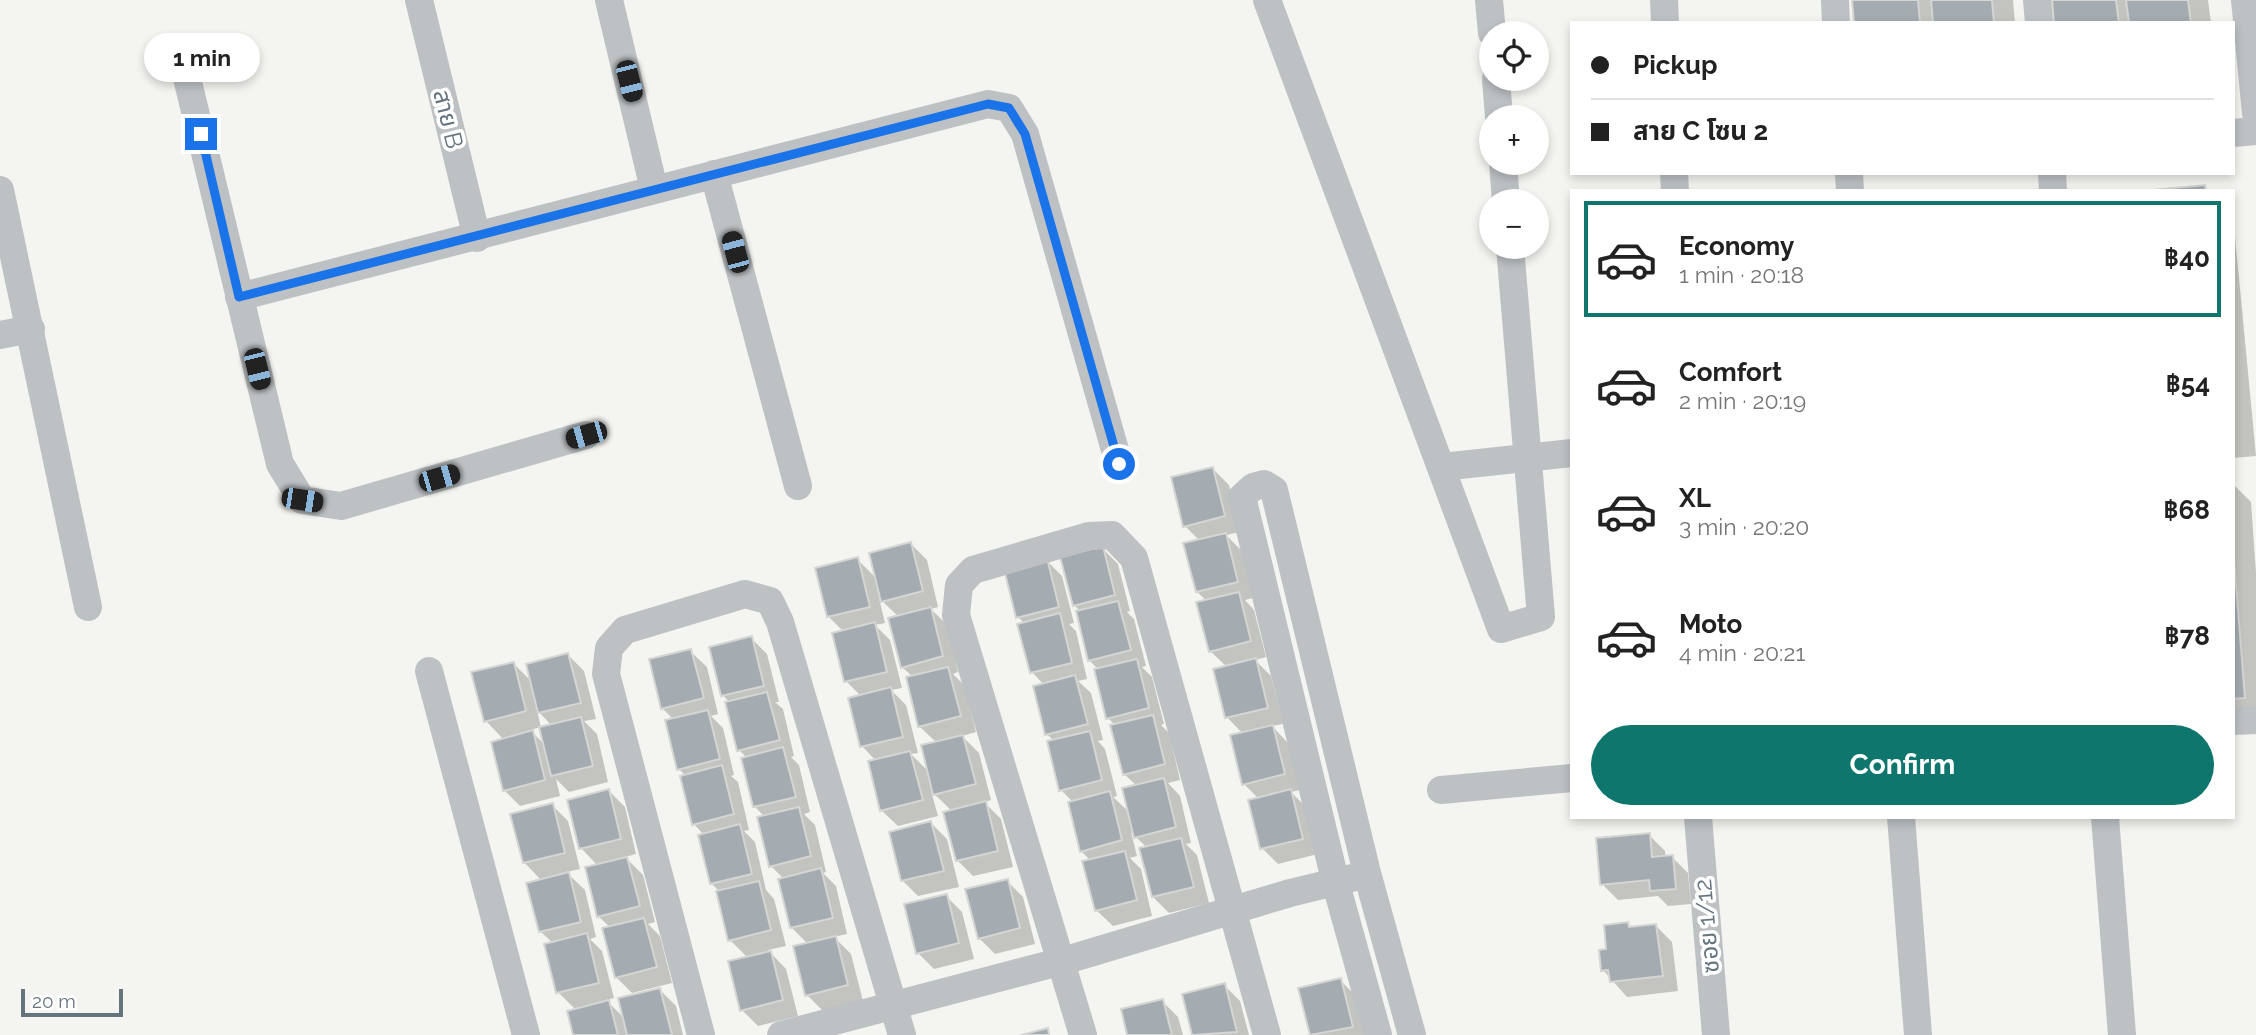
<!DOCTYPE html>
<meta charset="utf-8">
<style>
:root{--surface:#fff;--page:#f2f2f2;--text:#222;--muted:#767676;--line:#e0e0e0;--accent:#0f766e}
body{margin:0;font-family:Raleway,"Noto Sans Thai",sans-serif;background:var(--page);color:var(--text);height:100vh;display:flex;flex-direction:column;font-size:26px;white-space:nowrap}
*{box-sizing:border-box;margin:0}
p{font-size:23px;color:var(--muted)}
.icon{flex:none;width:38px;height:38px;fill:none;stroke:currentColor;stroke-width:2;stroke-linecap:round;stroke-linejoin:round}
.map{position:relative;flex:1;overflow:hidden}
.panel{position:absolute;left:1570px;top:189px;width:665px;height:630px;display:flex;flex-direction:column;background:var(--surface);border-radius:0px;box-shadow:0 4px 10px #0003}
.panel>*{flex:none}
.hud{position:absolute;left:1570px;top:21px;width:665px;height:154px;border-radius:0px;box-shadow:0 4px 10px #0003;display:grid;align-content:center;height:154px;padding:0 21px;background:var(--surface)}
.tools{position:absolute;left:1479px;top:21px;display:grid;gap:14px}
.tools a{display:grid;place-items:center;width:70px;height:70px;border-radius:50%;background:var(--surface);box-shadow:0 4px 10px #0003;font-size:35px}
.scale{position:absolute;left:21px;bottom:18px;width:102px;box-sizing:border-box;padding-left:7px;border:4px solid #657580;border-top:0;font-size:19px;line-height:24px;white-space:nowrap;color:#657580;-webkit-text-stroke:5px #fff;paint-order:stroke}
.end{position:absolute;width:32px;height:32px;margin:-16px;border:9px solid #1a73e8;background:#fff;box-shadow:0 0 0 4px #fff}
.from{border-radius:50%}
.bubble{position:absolute;height:49px;border-radius:24px;background:var(--surface);box-shadow:0 4px 10px #0003;font-size:23px;font-weight:700;line-height:49px;text-align:center}
.car{position:absolute;width:21px;height:42px;margin:-21px -10px;border-radius:9px;box-shadow:0 0 5px 2px #0007;background:linear-gradient(#222 24%,#8ab4d8 0 40%,#222 0 76%,#8ab4d8 0 86%,#222 0)}
.hud b{display:flex;align-items:center;gap:24px;height:66px;font-size:26px}
.hud b+b{border-top:2px solid var(--line)}
.hud i{width:18px;height:18px;background:var(--text)}
ul{padding:12px 0 0;list-style:none}
li{display:flex;align-items:center;gap:21px;height:116px;margin:0 14px 10px;padding:0 7px;border:4px solid transparent;border-radius:0px}
li div{flex:1}
li b{display:block;font-size:26px}
li em{font-style:normal;font-weight:700}
li.current{border-color:var(--accent)}
li>.icon{width:63px;height:63px;stroke-width:1.5}
.primary-button{display:flex;gap:14px;margin-top:auto;padding:14px 21px}
.primary-button a{flex:1;height:80px;border-radius:42px;background:var(--accent);color:#fff;font-size:28px;font-weight:700;line-height:80px;text-align:center}
.map>svg:first-child{display:block}
.shadow{fill:#0003;fill-rule:evenodd}
.building{fill:#a4acb1;stroke:#d5d5d3;stroke-width:2}
.lines{fill:none;stroke-linecap:round;stroke-linejoin:round}
.street{stroke:#bdc1c4;stroke-width:28}
.route{stroke:#1a73e8;stroke-width:9}
.labels{text-anchor:middle;stroke-width:7;stroke-linejoin:round;paint-order:stroke}
.street-label{font-size:24px;fill:#657580;stroke:#fff}
</style>
<div class="map">
<svg width="2256" height="1035" viewBox="0 0 2256 1035">
<rect width="100%" height="100%" fill="#f4f4f0"/>
<g class="shadow">
<polygon points="1854,0 2013,0 2015,23 1856,23"/>
<polygon points="2054,0 2208,0 2211,23 2056,23"/>
<polygon points="2233,215 2256,456 2233,458"/>
<polygon points="1213,469 1229,485 1240,532 1226,535 1241,550 1253,598 1245,600 1254,610 1266,657 1255,660 1271,676 1283,724 1272,726 1288,743 1300,790 1291,792 1306,807 1318,854 1278,864 1262,848 1259,799 1244,784 1243,734 1227,717 1227,667 1210,651 1207,601 1197,592 1200,541 1185,526"/>
<polygon points="2233,484 2251,502 2256,573 2256,722 2233,723"/>
<path d="M911 544 927 560 938 607 931 609 947 625 958 672 953 674 964 685 976 732 962 736 979 753 991 800 984 802 1001 819 1013 867 973 876 957 860 952 811 931 791 938 816 898 826 881 810 876 761 862 746 861 696 846 681 844 632 829 617 857 559 877 579ZM879 598 899 617 902 667 913 677 919 726 937 743 929 772 911 754 918 753 906 705 891 690 902 688 890 640 875 625 885 623Z"/>
<polygon points="1102,548 1118,564 1130,611 1127,612 1134,619 1146,666 1142,667 1152,677 1164,724 1161,725 1169,733 1180,780 1168,783 1180,796 1191,843 1186,844 1197,855 1209,903 1169,913 1153,897 1147,848 1131,832 1137,856 1130,858 1141,869 1152,916 1113,926 1096,910 1091,861 1081,851 1073,802 1061,790 1054,741 1047,734 1044,685 1032,672 1025,624 1018,617 1046,560 1062,576 1074,623 1069,624 1076,631 1087,679 1078,681 1091,693 1103,740 1098,741 1105,749 1117,796 1113,797 1130,813 1137,786 1124,774 1116,726 1108,718 1099,670 1089,660 1081,612 1074,605"/>
<polygon points="751,638 767,654 779,702 775,702 783,709 794,756 791,757 799,765 810,812 804,814 815,825 826,872 823,873 836,886 847,934 834,937 851,954 863,1001 823,1011 807,995 808,944 791,927 784,879 771,866 765,817 754,806 747,758 739,750 730,703 723,695"/>
<polygon points="690,651 707,667 718,714 711,716 723,728 734,775 731,776 738,782 749,830 744,831 755,842 766,890 774,899 786,946 768,950 786,969 798,1016 758,1026 742,1010 748,958 730,940 721,893 711,883 704,835 694,824 686,776 679,769 674,720 662,708"/>
<path d="M568 655 584 671 596 719 584 721 597 734 608 782 569 792 556 779 560 796 520 806 504 790V740L486 721 514 664 532 682ZM537 710 552 726 541 728ZM541 727 545 745 530 730Z"/>
<polygon points="609,791 625,807 636,854 625,857 643,875 655,922 648,924 660,936 672,983 632,993 616,977 611,928 598,916 598,866 581,848"/>
<polygon points="552,805 568,821 580,869 566,872 585,890 596,937 590,939 602,951 614,998 606,1000 624,1018 660,990 676,1006 683,1035 574,1035 576,1010 558,992 553,943 540,931 542,881 524,862"/>
<polygon points="931,823 947,839 959,887 918,896 902,880"/>
<polygon points="1649,835 1665,851 1666,858 1672,857 1688,873 1691,904 1668,906 1658,896 1618,900 1602,884"/>
<polygon points="1007,881 1023,897 1035,944 995,954 979,938"/>
<polygon points="946,896 962,912 974,959 934,969 918,953"/>
<polygon points="1627,924 1632,928 1656,926 1672,942 1678,991 1627,997 1603,970"/>
<polygon points="1340,980 1356,996 1366,1035 1312,1035 1300,990"/>
<polygon points="1224,985 1240,1001 1249,1035 1194,1035 1184,995"/>
<polygon points="1162,1001 1178,1017 1183,1035 1129,1035"/>
</g>
<g class="building">
<polygon points="1852,0 1918,0 1920,23 1854,23"/>
<polygon points="1931,0 1992,0 1994,23 1933,23"/>
<polygon points="2052,0 2116,0 2119,23 2054,23"/>
<polygon points="2126,0 2188,0 2191,23 2129,23"/>
<polygon points="2205,185 2206,191 2142,191"/>
<polygon points="1213,467 1225,516 1183,527 1171,477"/>
<polygon points="1226,533 1238,582 1196,592 1183,543"/>
<polygon points="911,542 923,591 881,602 869,553"/>
<polygon points="1103,546 1115,595 1073,606 1060,557"/>
<polygon points="2233,546 2245,698 2233,699"/>
<polygon points="858,557 870,607 827,617 815,568"/>
<polygon points="1047,558 1059,607 1016,618 1004,569"/>
<polygon points="1239,592 1251,641 1209,652 1196,602"/>
<polygon points="1118,601 1131,650 1088,661 1076,611"/>
<polygon points="931,607 943,656 901,668 888,618"/>
<polygon points="1060,613 1072,663 1030,673 1017,624"/>
<polygon points="875,622 887,672 844,682 832,633"/>
<polygon points="752,636 764,686 721,696 709,647"/>
<polygon points="691,649 704,698 661,709 649,659"/>
<polygon points="568,653 581,703 538,713 526,664"/>
<polygon points="1256,658 1268,708 1225,718 1213,669"/>
<polygon points="1137,659 1149,708 1106,719 1094,669"/>
<polygon points="514,662 526,711 484,722 471,672"/>
<polygon points="948,667 961,716 918,727 906,677"/>
<polygon points="1075,675 1088,724 1045,735 1033,686"/>
<polygon points="891,687 903,737 860,747 848,698"/>
<polygon points="767,692 780,740 737,751 725,702"/>
<polygon points="708,710 720,759 677,770 665,720"/>
<polygon points="1153,715 1165,764 1123,775 1110,725"/>
<polygon points="581,717 593,766 551,776 539,727"/>
<polygon points="1273,725 1285,774 1242,785 1230,735"/>
<polygon points="533,730 545,780 503,791 491,742"/>
<polygon points="1090,731 1102,780 1059,791 1047,741"/>
<polygon points="963,735 976,784 933,795 921,745"/>
<polygon points="783,747 796,797 753,807 741,758"/>
<polygon points="910,751 923,800 880,811 868,761"/>
<polygon points="722,765 734,814 692,825 680,776"/>
<polygon points="1164,778 1176,827 1134,838 1122,788"/>
<polygon points="609,789 621,839 579,849 567,800"/>
<polygon points="1291,789 1303,839 1260,849 1248,800"/>
<polygon points="1110,791 1122,840 1080,852 1068,802"/>
<polygon points="986,801 998,851 956,861 943,812"/>
<polygon points="553,803 565,853 523,863 510,814"/>
<polygon points="799,807 811,856 769,867 757,817"/>
<polygon points="931,821 944,871 901,881 889,832"/>
<polygon points="740,824 752,874 710,884 698,835"/>
<polygon points="1650,833 1652,857 1673,855 1676,889 1650,891 1649,880 1600,885 1596,838"/>
<polygon points="1181,838 1194,887 1152,897 1139,848"/>
<polygon points="1125,851 1137,900 1095,911 1082,861"/>
<polygon points="627,857 640,906 597,917 585,867"/>
<polygon points="821,868 833,918 790,928 778,879"/>
<polygon points="569,872 581,922 539,932 526,883"/>
<polygon points="1008,879 1020,928 978,939 965,889"/>
<polygon points="759,881 771,930 728,941 716,891"/>
<polygon points="947,894 959,943 916,954 904,904"/>
<polygon points="644,918 657,967 615,978 602,928"/>
<polygon points="1628,922 1629,927 1656,924 1663,976 1610,982 1608,970 1601,971 1599,950 1606,949 1604,925"/>
<polygon points="587,933 599,983 556,993 544,944"/>
<polygon points="836,936 848,985 805,996 793,946"/>
<polygon points="771,951 783,1000 740,1011 728,961"/>
<polygon points="1341,978 1353,1027 1310,1035 1298,988"/>
<polygon points="1225,983 1237,1032 1192,1035 1182,994"/>
<polygon points="660,988 672,1035 627,1035 618,998"/>
<polygon points="1163,999 1172,1035 1127,1035 1121,1009"/>
<polygon points="609,1000 618,1035 573,1035 567,1011"/>
<polygon points="1048,1028 1049,1035 1021,1035"/>
</g>
<g class="lines">
<g class="street">
<polyline points="419,0 477,238"/>
<polyline points="609,0 654,189"/>
<polyline points="1267,0 1501,629 1541,617 1510,247"/>
<polyline points="1489,0 1492,33"/>
<polyline points="1664,0 1665,23"/>
<polyline points="1835,0 1836,23"/>
<polyline points="2037,0 2039,23"/>
<polyline points="2245,0 2256,113"/>
<polyline points="181,53 280,464 302,500 341,506 586,435"/>
<polyline points="1496,79 1499,117"/>
<polyline points="2233,133 2256,131"/>
<polyline points="1503,163 1506,201"/>
<polyline points="1674,173 1675,191"/>
<polyline points="1849,173 1850,191"/>
<polyline points="2052,173 2053,191"/>
<polyline points="714,174 798,486"/>
<polyline points="0,190 88,607"/>
<polyline points="239,297 988,104 1009,108 1025,134 1119,464"/>
<polyline points="0,335 31,329"/>
<polyline points="1442,467 1572,453"/>
<polyline points="429,671 526,1035"/>
<polyline points="2233,721 2256,720"/>
<polyline points="1441,790 1572,778"/>
<polyline points="1698,817 1716,1035"/>
<polyline points="1901,817 1918,1035"/>
<polyline points="2105,817 2122,1035"/>
<polyline points="701,1035 606,674 609,648 625,630 745,594 770,601 780,622 902,1035"/>
<polyline points="781,1035 1063,961 1290,893 1352,878"/>
<polyline points="1083,1035 956,615 959,585 973,570 1089,536 1112,535 1134,558 1267,1035"/>
<polyline points="1378,1035 1336,884 1242,497 1253,487 1264,484 1274,490 1367,873 1412,1035"/>
</g>
</g>
<g class="lines">
<polyline class="route" points="201,134 239,297 988,104 1009,108 1025,134 1119,464"/>
</g>
<g class="labels">
<g class="street-label">
<text transform="translate(448 119) rotate(76)" y="8">สาย B</text>
<text transform="translate(1707 926) rotate(-95)" y="8">ซอย 1/12</text>
</g>
</g>
</svg>
<div class="tools">
<a><svg class="icon" aria-label="locate" viewBox="0 0 24 24"><circle cx="12" cy="12" r="6"/><path d="M12 2v4M12 18v4M2 12h4M18 12h4"/></svg></a>
<a>+</a>
<a>−</a>
</div>
<div class="scale">20 m</div>
<i class="end from" style="left:1119px;top:464px"></i>
<i class="end" style="left:201px;top:134px"></i>
<div class="bubble" style="left:144px;top:33px;width:116px">1 min</div>
<i class="car" style="left:629px;top:81px;rotate:166deg"></i>
<i class="car" style="left:735px;top:252px;rotate:345deg"></i>
<i class="car" style="left:257px;top:369px;rotate:166deg"></i>
<i class="car" style="left:586px;top:435px;rotate:254deg"></i>
<i class="car" style="left:439px;top:478px;rotate:74deg"></i>
<i class="car" style="left:302px;top:500px;rotate:99deg"></i>
<div class="hud">
<b><i class="from"></i>Pickup</b>
<b><i></i>สาย C โซน 2</b>
</div>
<section class="panel">
<ul>
<li class="current"><svg class="icon" aria-label="car" viewBox="0 0 24 24"><path d="M5 17H2v-5l4-1 3-4h7l3 4 3 1v5h-3M9 17h6M6 11h13"/><circle cx="7" cy="17" r="2"/><circle cx="17" cy="17" r="2"/></svg><div><b>Economy</b><p>1 min · 20:18</p></div><em>฿40</em></li>
<li><svg class="icon" aria-label="car" viewBox="0 0 24 24"><path d="M5 17H2v-5l4-1 3-4h7l3 4 3 1v5h-3M9 17h6M6 11h13"/><circle cx="7" cy="17" r="2"/><circle cx="17" cy="17" r="2"/></svg><div><b>Comfort</b><p>2 min · 20:19</p></div><em>฿54</em></li>
<li><svg class="icon" aria-label="car" viewBox="0 0 24 24"><path d="M5 17H2v-5l4-1 3-4h7l3 4 3 1v5h-3M9 17h6M6 11h13"/><circle cx="7" cy="17" r="2"/><circle cx="17" cy="17" r="2"/></svg><div><b>XL</b><p>3 min · 20:20</p></div><em>฿68</em></li>
<li><svg class="icon" aria-label="car" viewBox="0 0 24 24"><path d="M5 17H2v-5l4-1 3-4h7l3 4 3 1v5h-3M9 17h6M6 11h13"/><circle cx="7" cy="17" r="2"/><circle cx="17" cy="17" r="2"/></svg><div><b>Moto</b><p>4 min · 20:21</p></div><em>฿78</em></li>
</ul>
<div class="primary-button"><a>Confirm</a></div>
</section>
</div>
